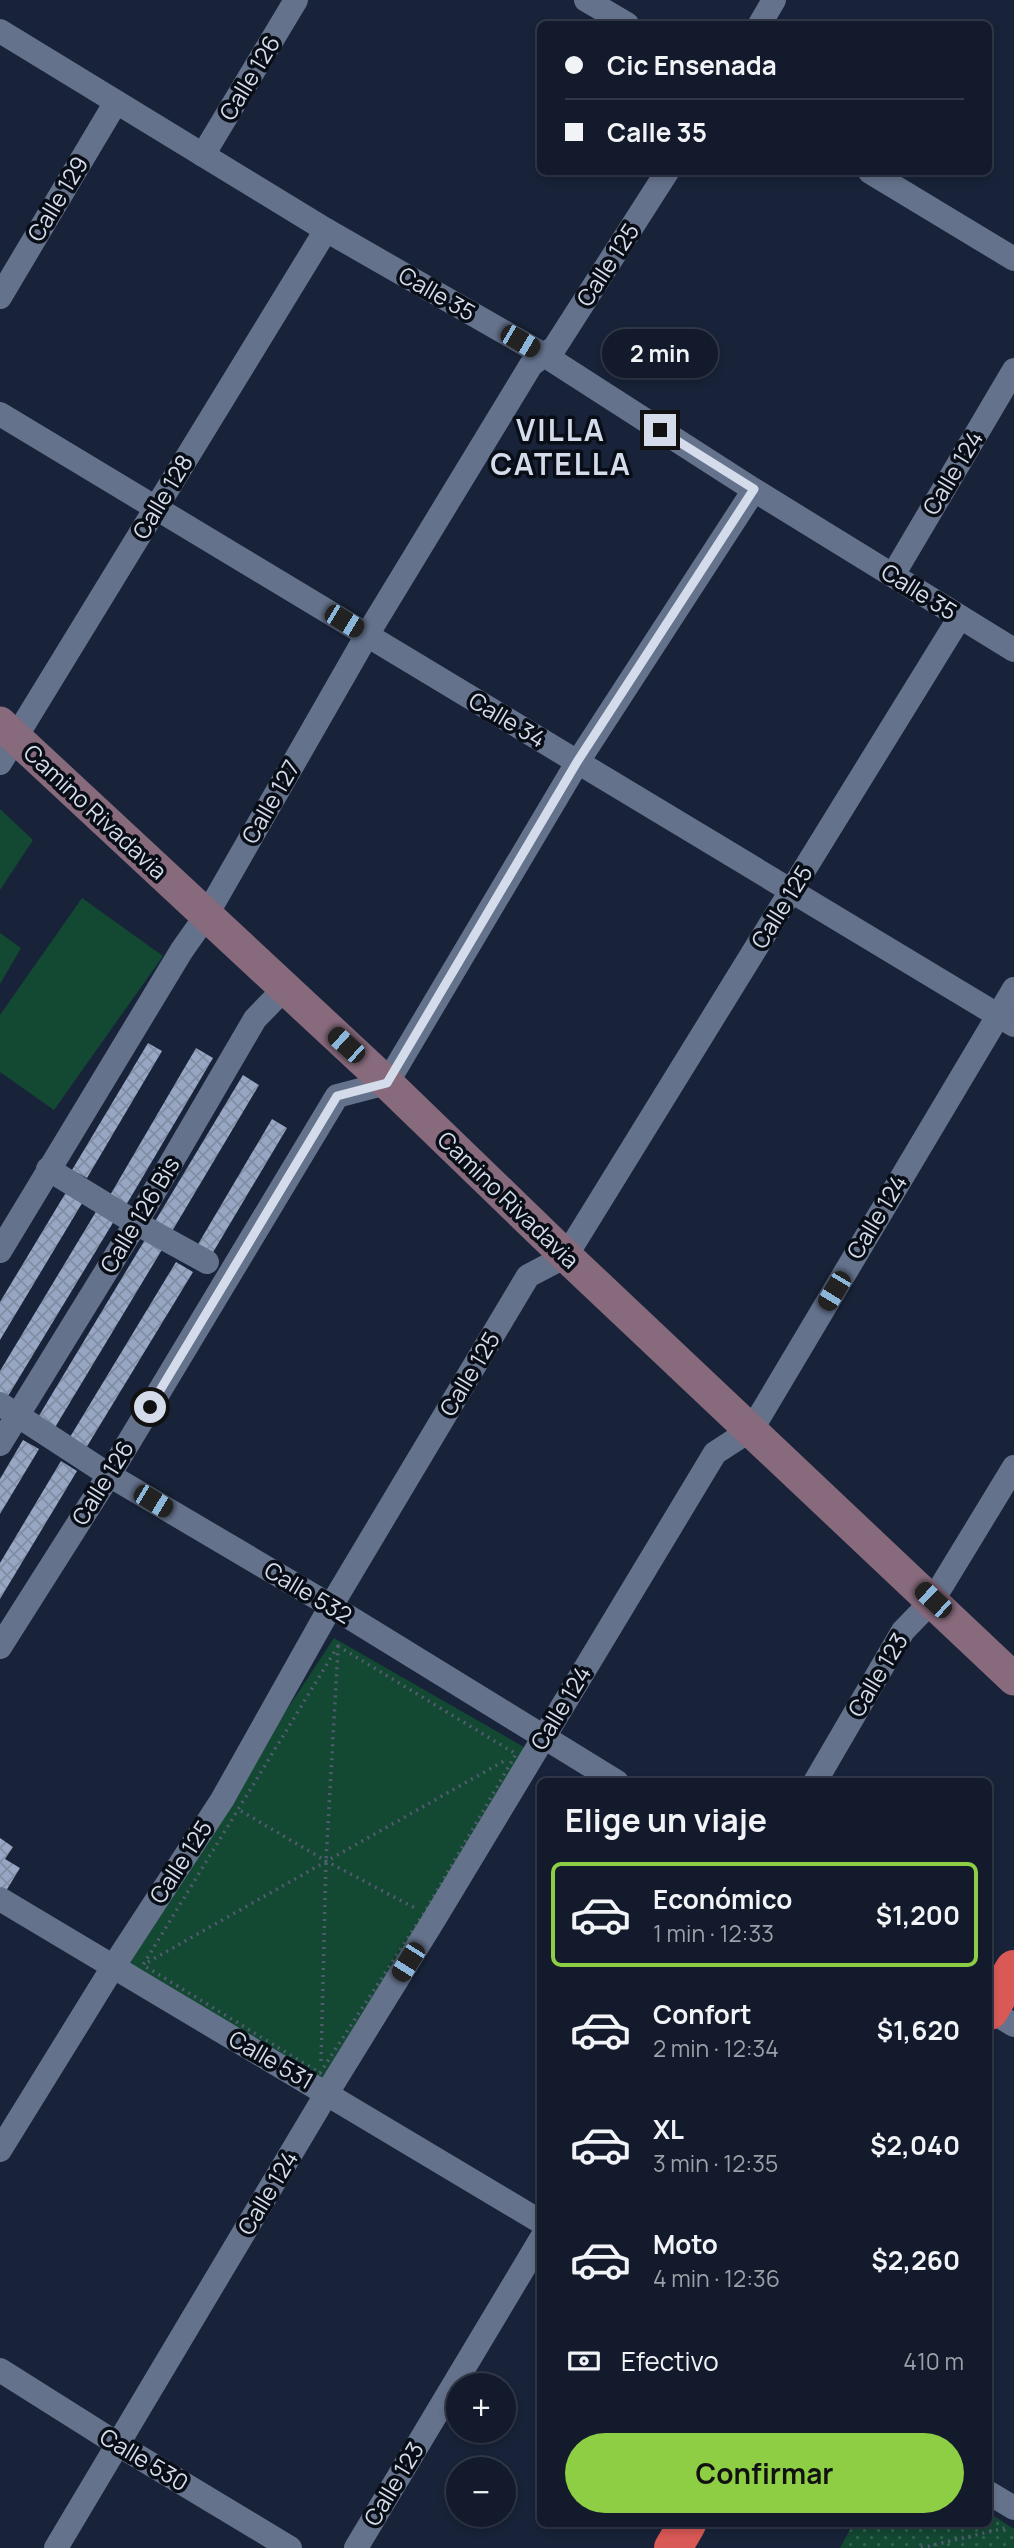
<!DOCTYPE html>
<html lang="es">
<meta charset="utf-8">
<style>
:root{--surface:#121a2b;--page:#1f2737;--text:#f1f3f6;--muted:#9ca1a9;--line:#313847;--accent:#8dce44}
body{margin:0;font-family:Manrope,sans-serif;background:var(--page);color:var(--text);height:100vh;display:flex;flex-direction:column;font-size:26px;white-space:nowrap}
*{box-sizing:border-box;margin:0}
p{font-size:23px;color:var(--muted)}
.icon{flex:none;width:38px;height:38px;fill:none;stroke:currentColor;stroke-width:2;stroke-linecap:round;stroke-linejoin:round}
.map{position:relative;flex:1;overflow:hidden}
.drawer{position:absolute;left:537px;top:1778px;width:455px;height:749px;display:flex;flex-direction:column;background:var(--surface);border-radius:10px;box-shadow:0 4px 10px #0003,0 0 0 2px var(--line)}
.drawer>*{flex:none}
.hud{position:absolute;left:537px;top:21px;width:455px;height:154px;border-radius:10px;box-shadow:0 4px 10px #0003,0 0 0 2px var(--line);display:grid;align-content:center;height:154px;padding:0 28px;background:var(--surface)}
.tools{position:absolute;left:446px;top:2373px;display:grid;gap:14px}
.tools a{display:grid;place-items:center;width:70px;height:70px;border-radius:50%;background:var(--surface);box-shadow:0 4px 10px #0003,0 0 0 2px var(--line);font-size:35px}
.end{position:absolute;width:32px;height:32px;margin:-16px;border:9px solid #d4dceb;background:#111;box-shadow:0 0 0 4px #111}
.from{border-radius:50%}
.bubble{position:absolute;height:49px;border-radius:24px;background:var(--surface);box-shadow:0 4px 10px #0003,0 0 0 2px var(--line);font-size:23px;font-weight:700;line-height:49px;text-align:center}
.car{position:absolute;width:21px;height:42px;margin:-21px -10px;border-radius:9px;box-shadow:0 0 5px 2px #0007;background:linear-gradient(#222 24%,#8ab4d8 0 40%,#222 0 76%,#8ab4d8 0 86%,#222 0)}
.hud b{display:flex;align-items:center;gap:24px;height:66px;font-size:26px}
.hud b+b{border-top:2px solid var(--line)}
.hud i{width:18px;height:18px;background:var(--text)}
ul{padding:0;list-style:none}
li{display:flex;align-items:center;gap:21px;height:105px;margin:0 14px 10px;padding:0 14px;border:4px solid transparent;border-radius:10px}
li div{flex:1}
li b{display:block;font-size:26px}
li em{font-style:normal;font-weight:700}
li.current{border-color:var(--accent)}
li>.icon{width:63px;height:63px;stroke-width:1.5}
h2{padding:0 28px;font-size:32px;line-height:84px}
.pay{display:flex;align-items:center;gap:18px;height:77px;padding:0 28px;font-size:26px}
.pay p{margin-inline-start:auto}
.action{display:flex;gap:14px;margin-top:auto;padding:14px 28px}
.action a{flex:1;height:80px;border-radius:42px;background:var(--accent);color:#111;font-size:28px;font-weight:700;line-height:80px;text-align:center}
.map>svg:first-child{display:block}
.grass{fill:url(#grass-dots)}
.park{fill:#134833}
.building{fill:url(#building-cross-hatch)}
.lines{fill:none;stroke-linecap:round;stroke-linejoin:round}
.path{stroke:#525c70;stroke-width:3.5;stroke-dasharray:2 5;stroke-linecap:butt}
.street{stroke:#64728c;stroke-width:24}
.secondary{stroke:#876a7c;stroke-width:33}
.highway{stroke:#d95956;stroke-width:38}
.route{stroke:#d4dceb;stroke-width:9}
.labels{text-anchor:middle;stroke-width:7;stroke-linejoin:round;paint-order:stroke}
.street-label{font-size:23px;fill:#d4dceb;stroke:#080d16}
.district-label{font-size:30px;font-weight:bold;letter-spacing:2px;fill:#d4dceb;stroke:#080d16}
</style>
<div class="map">
<svg width="1014" height="2548" viewBox="0 0 1014 2548">
<defs>
<pattern id="grass-dots" width="8" height="8" patternUnits="userSpaceOnUse" patternTransform="scale(1.75)"><rect width="8" height="8" fill="#134833"/><path d="M2 2h.1M6 6h.1" fill="none" stroke="#346251" stroke-width="1.8" stroke-linecap="round"/></pattern>
<pattern id="building-cross-hatch" width="8" height="8" patternUnits="userSpaceOnUse" patternTransform="scale(1.75)"><rect width="8" height="8" fill="#97a6c2"/><path d="M0 0l8 8M0 8l8-8" fill="none" stroke="#818da3"/></pattern>
</defs>
<rect width="100%" height="100%" fill="#182339"/>
<polygon class="grass" points="989,2513 1014,2529 1014,2548 840,2548 853,2524 989,2524"/>
<g class="park">
<polygon points="0,809 33,840 0,890"/>
<polygon points="82,898 163,956 54,1110 0,1072 0,1015"/>
<polygon points="0,933 21,948 0,984"/>
<polygon points="334,1638 529,1750 326,2085 118,1966"/>
</g>
<g class="building">
<polygon points="148,1043 162,1051 87,1178 72,1170"/>
<polygon points="196,1048 213,1058 125,1207 109,1197"/>
<polygon points="243,1075 259,1085 171,1233 154,1223"/>
<polygon points="272,1119 287,1128 212,1254 197,1246"/>
<polygon points="68,1189 84,1200 0,1340 0,1302"/>
<polygon points="97,1210 114,1221 5,1401 0,1398 0,1371"/>
<polygon points="146,1238 163,1248 54,1429 37,1419"/>
<polygon points="176,1262 193,1272 83,1453 67,1442"/>
<polygon points="23,1440 39,1449 0,1514 0,1479"/>
<polygon points="61,1461 77,1471 0,1599 0,1563"/>
<polygon points="0,1838 13,1847 5,1859 20,1868 6,1891 0,1888"/>
</g>
<g class="lines">
<g class="path">
<polygon points="338,1646 516,1754 424,1913 320,2073 143,1965"/>
<polyline points="241,1811 326,1861 415,1908"/>
<polyline points="148,1962 504,1761"/>
<polyline points="321,2061 326,1861 338,1649"/>
<polyline points="921,2548 1005,2528"/>
</g>
<g class="street">
<polyline points="586,0 627,24"/>
<polyline points="760,24 774,0"/>
<polyline points="0,31 326,230 544,355 754,490 1014,650"/>
<polyline points="203,155 296,0"/>
<polyline points="870,172 1014,259"/>
<polyline points="0,297 116,102"/>
<polyline points="0,414 1014,1025"/>
<polyline points="893,575 1014,370"/>
<polyline points="0,763 326,230"/>
<polyline points="48,1169 136,1223 207,1262"/>
<polyline points="0,1251 182,950 206,916 367,635 531,365 555,347 667,172"/>
<polyline points="0,1404 109,1475 331,1606 617,1782"/>
<polyline points="0,1444 136,1223 255,1019 284,989"/>
<polyline points="0,1647 109,1475 337,1096 387,1083 577,763 754,490"/>
<polyline points="815,1782 903,1631 933,1600 1014,1467"/>
<polyline points="0,1899 541,2222"/>
<polyline points="989,2010 1014,2025"/>
<polyline points="0,2150 113,1967 222,1800 331,1606 528,1276 566,1256 960,617"/>
<polyline points="0,2370 119,2445 290,2548"/>
<polyline points="989,2493 1014,2508"/>
<polyline points="56,2548 327,2093 435,1918 715,1453 752,1429 1014,989"/>
<polyline points="356,2548 541,2239"/>
</g>
<polyline class="secondary" points="0,723 387,1083 566,1256 1014,1679"/>
<g class="highway">
<polyline points="989,2011 1014,1969"/>
<polyline points="673,2548 687,2524"/>
</g>
</g>
<g class="lines">
<polyline class="route" points="150,1407 337,1096 387,1083 577,762 754,489 660,430"/>
</g>
<g class="labels">
<g class="street-label">
<text transform="translate(250 78) rotate(-59)" y="8">Calle 126</text>
<text transform="translate(58 199) rotate(-59)" y="8">Calle 129</text>
<text transform="translate(608 265) rotate(-57)" y="8">Calle 125</text>
<text transform="translate(437 294) rotate(30)" y="8">Calle 35</text>
<text transform="translate(953 473) rotate(-59)" y="8">Calle 124</text>
<text transform="translate(163 497) rotate(-59)" y="8">Calle 128</text>
<text transform="translate(919 592) rotate(32)" y="8">Calle 35</text>
<text transform="translate(507 720) rotate(31)" y="8">Calle 34</text>
<text transform="translate(271 802) rotate(-60)" y="8">Calle 127</text>
<text transform="translate(95 812) rotate(43)" y="8">Camino Rivadavia</text>
<text transform="translate(782 907) rotate(-58)" y="8">Calle 125</text>
<text transform="translate(508 1200) rotate(44)" y="8">Camino Rivadavia</text>
<text transform="translate(140 1215) rotate(-59)" y="8">Calle 126 Bis</text>
<text transform="translate(877 1217) rotate(-59)" y="8">Calle 124</text>
<text transform="translate(470 1374) rotate(-59)" y="8">Calle 125</text>
<text transform="translate(103 1483) rotate(-58)" y="8">Calle 126</text>
<text transform="translate(308 1593) rotate(31)" y="8">Calle 532</text>
<text transform="translate(878 1675) rotate(-59)" y="8">Calle 123</text>
<text transform="translate(561 1708) rotate(-59)" y="8">Calle 124</text>
<text transform="translate(181 1862) rotate(-57)" y="8">Calle 125</text>
<text transform="translate(271 2060) rotate(30)" y="8">Calle 531</text>
<text transform="translate(268 2193) rotate(-59)" y="8">Calle 124</text>
<text transform="translate(144 2460) rotate(31)" y="8">Calle 530</text>
<text transform="translate(394 2484) rotate(-59)" y="8">Calle 123</text>
</g>
<g class="district-label">
<text x="561" y="441">VILLA<tspan x="561" dy="34">CATELLA</tspan></text>
</g>
</g>
</svg>
<div class="tools">
<a>+</a>
<a>−</a>
</div>
<i class="end from" style="left:150px;top:1407px"></i>
<i class="end" style="left:660px;top:430px"></i>
<div class="bubble" style="left:602px;top:329px;width:116px">2 min</div>
<i class="car" style="left:520px;top:341px;rotate:120deg"></i>
<i class="car" style="left:344px;top:621px;rotate:121deg"></i>
<i class="car" style="left:346px;top:1045px;rotate:312deg"></i>
<i class="car" style="left:834px;top:1291px;rotate:211deg"></i>
<i class="car" style="left:153px;top:1501px;rotate:121deg"></i>
<i class="car" style="left:933px;top:1600px;rotate:313deg"></i>
<i class="car" style="left:408px;top:1962px;rotate:212deg"></i>
<div class="hud">
<b><i class="from"></i>Cic Ensenada</b>
<b><i></i>Calle 35</b>
</div>
<section class="drawer">
<h2>Elige un viaje</h2>
<ul>
<li class="current"><svg class="icon" aria-label="car" viewBox="0 0 24 24"><path d="M5 17H2v-5l4-1 3-4h7l3 4 3 1v5h-3M9 17h6M6 11h13"/><circle cx="7" cy="17" r="2"/><circle cx="17" cy="17" r="2"/></svg><div><b>Económico</b><p>1 min · 12:33</p></div><em>$1,200</em></li>
<li><svg class="icon" aria-label="car" viewBox="0 0 24 24"><path d="M5 17H2v-5l4-1 3-4h7l3 4 3 1v5h-3M9 17h6M6 11h13"/><circle cx="7" cy="17" r="2"/><circle cx="17" cy="17" r="2"/></svg><div><b>Confort</b><p>2 min · 12:34</p></div><em>$1,620</em></li>
<li><svg class="icon" aria-label="car" viewBox="0 0 24 24"><path d="M5 17H2v-5l4-1 3-4h7l3 4 3 1v5h-3M9 17h6M6 11h13"/><circle cx="7" cy="17" r="2"/><circle cx="17" cy="17" r="2"/></svg><div><b>XL</b><p>3 min · 12:35</p></div><em>$2,040</em></li>
<li><svg class="icon" aria-label="car" viewBox="0 0 24 24"><path d="M5 17H2v-5l4-1 3-4h7l3 4 3 1v5h-3M9 17h6M6 11h13"/><circle cx="7" cy="17" r="2"/><circle cx="17" cy="17" r="2"/></svg><div><b>Moto</b><p>4 min · 12:36</p></div><em>$2,260</em></li>
</ul>
<div class="pay"><svg class="icon" aria-label="cash" viewBox="0 0 24 24"><path d="M3 7h18v10H3z"/><circle cx="12" cy="12" r="2"/></svg>Efectivo<p>410 m</p></div>
<div class="action"><a>Confirmar</a></div>
</section>
</div>
